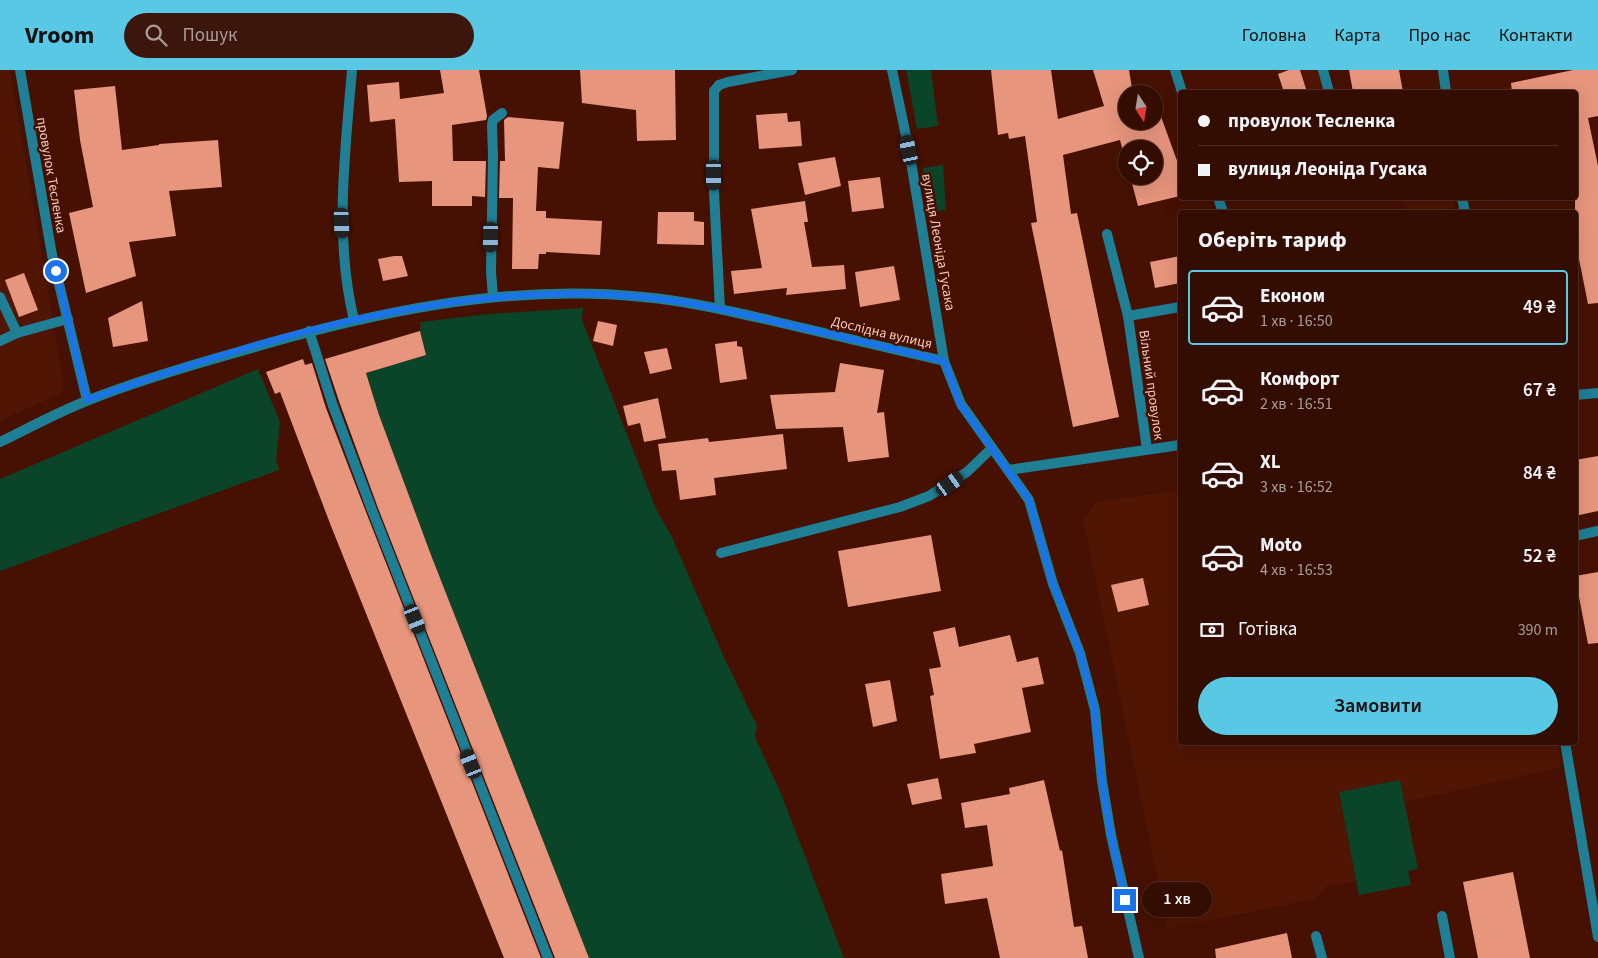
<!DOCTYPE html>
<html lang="uk">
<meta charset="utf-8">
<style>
:root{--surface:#340d02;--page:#3c160c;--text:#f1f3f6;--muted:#a99c99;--line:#4e2d24;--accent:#59c8e4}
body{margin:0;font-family:"Source Sans 3",sans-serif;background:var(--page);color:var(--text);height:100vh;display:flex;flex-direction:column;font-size:19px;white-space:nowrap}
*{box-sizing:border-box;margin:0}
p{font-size:16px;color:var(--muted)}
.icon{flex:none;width:28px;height:28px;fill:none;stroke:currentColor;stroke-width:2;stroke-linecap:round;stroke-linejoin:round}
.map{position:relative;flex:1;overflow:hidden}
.panel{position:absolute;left:1178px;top:140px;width:400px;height:535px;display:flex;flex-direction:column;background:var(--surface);border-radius:5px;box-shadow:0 5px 20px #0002,0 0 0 1px var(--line)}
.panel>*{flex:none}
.hud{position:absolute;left:1178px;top:20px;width:400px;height:110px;border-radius:5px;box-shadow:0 5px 20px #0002,0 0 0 1px var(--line);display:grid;align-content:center;height:110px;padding:0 20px;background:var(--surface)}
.needle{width:32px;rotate:168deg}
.buttons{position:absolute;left:1118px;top:15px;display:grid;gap:10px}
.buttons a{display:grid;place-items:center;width:45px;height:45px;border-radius:50%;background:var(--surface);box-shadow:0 5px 20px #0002,0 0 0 1px var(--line);font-size:25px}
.end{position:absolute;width:22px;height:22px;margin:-11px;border:6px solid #1a73e8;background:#fff;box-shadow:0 0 0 2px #fff}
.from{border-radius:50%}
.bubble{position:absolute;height:35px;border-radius:18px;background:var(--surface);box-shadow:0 5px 20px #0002,0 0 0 1px var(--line);font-size:16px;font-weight:600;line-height:35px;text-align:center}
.car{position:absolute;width:15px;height:30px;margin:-15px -8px;border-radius:6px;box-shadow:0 0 4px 1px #0007;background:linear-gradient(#222 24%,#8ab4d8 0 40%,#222 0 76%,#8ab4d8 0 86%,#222 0)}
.hud b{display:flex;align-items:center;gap:18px;height:48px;font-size:19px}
.hud b+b{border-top:1px solid var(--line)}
.hud i{width:12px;height:12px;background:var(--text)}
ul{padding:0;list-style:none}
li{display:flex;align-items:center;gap:15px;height:75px;margin:0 10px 8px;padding:0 10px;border:2px solid transparent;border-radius:5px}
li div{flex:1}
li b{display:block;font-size:19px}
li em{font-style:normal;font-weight:600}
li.selected{border-color:var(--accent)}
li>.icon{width:45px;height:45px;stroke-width:1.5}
h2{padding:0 20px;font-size:22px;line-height:60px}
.pay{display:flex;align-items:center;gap:12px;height:55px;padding:0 20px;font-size:19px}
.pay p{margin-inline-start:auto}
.cta{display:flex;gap:10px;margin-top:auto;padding:10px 20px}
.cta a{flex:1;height:58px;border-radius:30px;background:var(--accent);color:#111;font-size:20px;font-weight:600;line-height:58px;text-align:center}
header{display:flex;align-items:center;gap:30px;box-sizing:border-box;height:70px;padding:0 25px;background:var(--accent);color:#111}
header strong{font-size:24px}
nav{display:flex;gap:28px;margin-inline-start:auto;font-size:18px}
.search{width:350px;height:45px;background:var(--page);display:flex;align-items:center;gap:12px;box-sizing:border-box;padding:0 18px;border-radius:28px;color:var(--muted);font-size:19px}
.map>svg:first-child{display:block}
.built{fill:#501503}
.green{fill:#0a4429}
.building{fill:#e7957d}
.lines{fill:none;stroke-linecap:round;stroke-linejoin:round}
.service{stroke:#1f7f95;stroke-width:10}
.minor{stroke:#1f7f95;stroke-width:10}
.route{stroke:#1a73e8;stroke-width:6}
.labels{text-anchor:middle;stroke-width:5;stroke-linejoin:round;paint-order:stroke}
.street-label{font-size:14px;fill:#f4c9bc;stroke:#461102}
</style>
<header>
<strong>Vroom</strong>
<div class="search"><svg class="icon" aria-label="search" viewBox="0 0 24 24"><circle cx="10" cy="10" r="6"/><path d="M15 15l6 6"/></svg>Пошук</div>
<nav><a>Головна</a><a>Карта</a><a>Про нас</a><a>Контакти</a></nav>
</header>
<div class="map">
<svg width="1598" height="888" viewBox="0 0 1598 888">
<rect width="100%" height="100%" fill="#461102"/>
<g class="built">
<polygon points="0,0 10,0 63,309 63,322 0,351"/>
<polygon points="1277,0 1321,0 1326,22 1290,22 1289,19 1283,19"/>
<polygon points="1401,128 1453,128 1454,137 1434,142 1409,142"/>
<polygon points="1180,420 1180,672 1558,673 1562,697 1405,732 1400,710 1339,722 1357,811 1327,816 1316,828 1168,859 1083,449 1097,432"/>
</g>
<g class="green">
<polygon points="906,0 931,0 938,56 917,59"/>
<polygon points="943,95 946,140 930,142 923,98"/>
<polygon points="583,238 582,250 657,441 671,465 724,587 757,656 755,667 782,726 844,888 589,888 431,485 379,345 366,303 426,285 420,261 421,252 488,244"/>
<polygon points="258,299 280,352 276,390 279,400 0,501 0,409"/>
<polygon points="1400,710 1418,799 1408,801 1411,815 1359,825 1339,722"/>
</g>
<g class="building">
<polygon points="440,0 479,0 487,46 486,50 452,55 453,91 486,91 485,127 472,126 472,136 432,136 432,111 399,112 395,49 370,52 367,15 399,12 400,29 444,23"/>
<polygon points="580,0 675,0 676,70 637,71 636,40 582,33"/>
<polygon points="991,0 1051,0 1058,49 1104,36 1093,0 1129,0 1133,24 1126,24 1126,51 1154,51 1154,30 1155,30 1180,99 1180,126 1138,136 1130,106 1154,106 1154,79 1126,79 1126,93 1120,70 1063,85 1071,144 1077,143 1119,347 1073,357 1031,153 1037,152 1025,66 1009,69 1008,63 998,65"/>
<polygon points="1289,0 1300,0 1307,22 1284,22 1278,4"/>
<polygon points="1349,0 1399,0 1403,22 1353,22"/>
<polygon points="1573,0 1598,0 1598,46 1588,48 1598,96 1598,233 1588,234 1575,169 1575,22 1512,22 1511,13"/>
<polygon points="115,16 122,80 159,75 159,74 218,70 222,117 169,121 176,166 129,172 136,206 86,223 69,143 93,137 80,70 74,20"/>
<polygon points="787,43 788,52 800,51 802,76 759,79 756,45"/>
<polygon points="508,47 564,52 559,99 538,97 536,141 546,141 546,148 602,151 600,185 546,182 546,184 539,184 538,199 512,199 513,128 499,128 500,91 505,91 504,50"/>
<polygon points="835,87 841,116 805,125 798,93"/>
<polygon points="880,107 884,138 852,142 848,111"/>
<polygon points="805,131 808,152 804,152 812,197 844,195 846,219 786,225 787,218 734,224 731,201 762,198 751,139"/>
<polygon points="658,142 694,142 694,151 704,152 704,175 657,174"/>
<polygon points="394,186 402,186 408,206 383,211 378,189"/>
<polygon points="1180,186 1180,213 1155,218 1150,192"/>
<polygon points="894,196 900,230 860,237 855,202"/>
<polygon points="24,203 38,240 19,247 5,210"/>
<polygon points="142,231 148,271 113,277 108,248"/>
<polygon points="598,251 617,255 613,276 593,271"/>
<polygon points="420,261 426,285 366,303 379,345 431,485 589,888 555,888 378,438 340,334 325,289"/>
<polygon points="737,271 737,276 742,277 747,309 720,313 715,274"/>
<polygon points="667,278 672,299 650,304 644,282"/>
<polygon points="303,289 305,295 312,293 326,338 366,442 541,888 504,888 331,456 280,322 275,324 266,302"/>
<polygon points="840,293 884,300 877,343 884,342 889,387 848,392 843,357 776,359 770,325 835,322"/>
<polygon points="658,328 666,368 644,372 640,353 628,356 623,336"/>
<polygon points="783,364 787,399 714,408 716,425 680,430 676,400 662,401 658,374 708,368 709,372"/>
<polygon points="1598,386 1598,441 1575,446 1575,390"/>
<polygon points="931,465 941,521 848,537 838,481"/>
<polygon points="1598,502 1598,573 1588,574 1575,506"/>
<polygon points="1143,508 1149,535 1118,542 1111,515"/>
<polygon points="955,557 959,577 1010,565 1017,592 1038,587 1044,614 1022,618 1031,662 974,674 976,683 940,689 930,626 934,625 929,599 941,597 933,562"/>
<polygon points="890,610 897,651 873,657 865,614"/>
<polygon points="938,708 942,729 912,735 907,714"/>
<polygon points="1044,710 1060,781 1062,780 1074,857 1082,856 1088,888 1000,888 987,828 945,834 941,804 993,796 987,755 965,758 961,733 1010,724 1009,718"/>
<polygon points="1513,802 1530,888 1478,888 1463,812"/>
<polygon points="1287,863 1292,888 1216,888 1215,879"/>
</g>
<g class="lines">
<g class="service">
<path d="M352 0C345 83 334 168 354 250"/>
<polyline points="1175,0 1182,22"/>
<polyline points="1443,0 1446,22"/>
<polyline points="719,15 714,21 714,122 720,239"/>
<polyline points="1218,128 1223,142"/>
<polyline points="1462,128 1465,142"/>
<polyline points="1107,164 1128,246"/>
<polyline points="0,227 17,263"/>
<polyline points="493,227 491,202 493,85 492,55 493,50 502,43"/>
<polyline points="309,261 333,336 372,440 548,888"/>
<polyline points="0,271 17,263 68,249"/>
<polyline points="1147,379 1128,246 1180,237"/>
<polyline points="1575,466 1598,461"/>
<polyline points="721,483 900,437 929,426 967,402 992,378"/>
<polyline points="1442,846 1450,888"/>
<polyline points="1316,866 1322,888"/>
</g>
<g class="minor">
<polyline points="20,0 52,185 87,330"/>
<polyline points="892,0 909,80 944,291"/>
<polyline points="1323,0 1329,22"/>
<polyline points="719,15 728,12 792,0"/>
<polyline points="1575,325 1598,323"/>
<path d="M0 372C29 358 58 342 89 330 137 311 188 296 238 282 369 243 505 213 643 227 687 231 730 241 773 251 830 264 887 278 944 291L961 334 1029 430 1053 514 1080 583 1095 640 1102 711 1111 765 1139 888"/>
<polyline points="1008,400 1180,375"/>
<polyline points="1565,672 1598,867"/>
</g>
</g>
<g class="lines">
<path class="route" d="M56 201 87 330C262 268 455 209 642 227 689 231 735 242 781 253 835 265 890 278 944 291L960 334 1029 430 1053 514 1080 583 1093 631 1102 712 1111 766 1125 830"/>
</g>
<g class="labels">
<g class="street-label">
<text transform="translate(52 105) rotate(80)" y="5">провулок Тесленка</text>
<text transform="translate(939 172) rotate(80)" y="5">вулиця Леоніда Гусака</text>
<text transform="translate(882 262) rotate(13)" y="5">Дослідна вулиця</text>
<text transform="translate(1152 315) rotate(82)" y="5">Вільний провулок</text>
</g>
</g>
</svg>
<div class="buttons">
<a><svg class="needle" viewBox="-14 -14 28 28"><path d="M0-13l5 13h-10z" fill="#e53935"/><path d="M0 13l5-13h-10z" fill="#a99c99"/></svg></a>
<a><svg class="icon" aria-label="locate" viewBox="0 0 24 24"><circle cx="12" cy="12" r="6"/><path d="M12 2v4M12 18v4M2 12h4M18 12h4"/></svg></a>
</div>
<i class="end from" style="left:56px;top:201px"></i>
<i class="end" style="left:1125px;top:830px"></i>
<div class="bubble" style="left:1142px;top:812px;width:70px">1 хв</div>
<i class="car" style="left:909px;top:80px;rotate:348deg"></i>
<i class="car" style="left:714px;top:105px;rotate:180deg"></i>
<i class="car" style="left:342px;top:153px;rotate:178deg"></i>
<i class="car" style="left:491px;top:167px;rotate:181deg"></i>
<i class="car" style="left:950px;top:414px;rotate:55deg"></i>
<i class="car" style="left:415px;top:549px;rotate:158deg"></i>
<i class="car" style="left:471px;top:694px;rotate:338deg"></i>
<div class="hud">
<b><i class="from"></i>провулок Тесленка</b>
<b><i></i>вулиця Леоніда Гусака</b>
</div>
<section class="panel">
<h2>Оберіть тариф</h2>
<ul>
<li class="selected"><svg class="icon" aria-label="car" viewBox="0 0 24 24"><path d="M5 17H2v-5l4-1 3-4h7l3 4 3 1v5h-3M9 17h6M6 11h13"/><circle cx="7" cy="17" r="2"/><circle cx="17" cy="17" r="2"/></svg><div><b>Економ</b><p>1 хв · 16:50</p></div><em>49 ₴</em></li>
<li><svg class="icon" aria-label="car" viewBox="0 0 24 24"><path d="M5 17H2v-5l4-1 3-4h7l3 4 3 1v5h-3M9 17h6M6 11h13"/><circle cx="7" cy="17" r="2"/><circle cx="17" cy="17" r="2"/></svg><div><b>Комфорт</b><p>2 хв · 16:51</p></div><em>67 ₴</em></li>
<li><svg class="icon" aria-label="car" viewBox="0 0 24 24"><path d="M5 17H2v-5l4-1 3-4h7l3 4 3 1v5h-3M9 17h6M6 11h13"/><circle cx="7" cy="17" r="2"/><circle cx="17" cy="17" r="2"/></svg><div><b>XL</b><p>3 хв · 16:52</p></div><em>84 ₴</em></li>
<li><svg class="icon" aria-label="car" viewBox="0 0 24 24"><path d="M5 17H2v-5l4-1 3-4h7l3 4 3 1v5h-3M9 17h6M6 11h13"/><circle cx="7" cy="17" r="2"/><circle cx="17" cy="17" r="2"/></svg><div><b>Moto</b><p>4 хв · 16:53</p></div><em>52 ₴</em></li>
</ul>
<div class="pay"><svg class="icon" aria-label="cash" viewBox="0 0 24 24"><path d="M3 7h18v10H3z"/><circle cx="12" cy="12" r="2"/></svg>Готівка<p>390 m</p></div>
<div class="cta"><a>Замовити</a></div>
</section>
</div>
